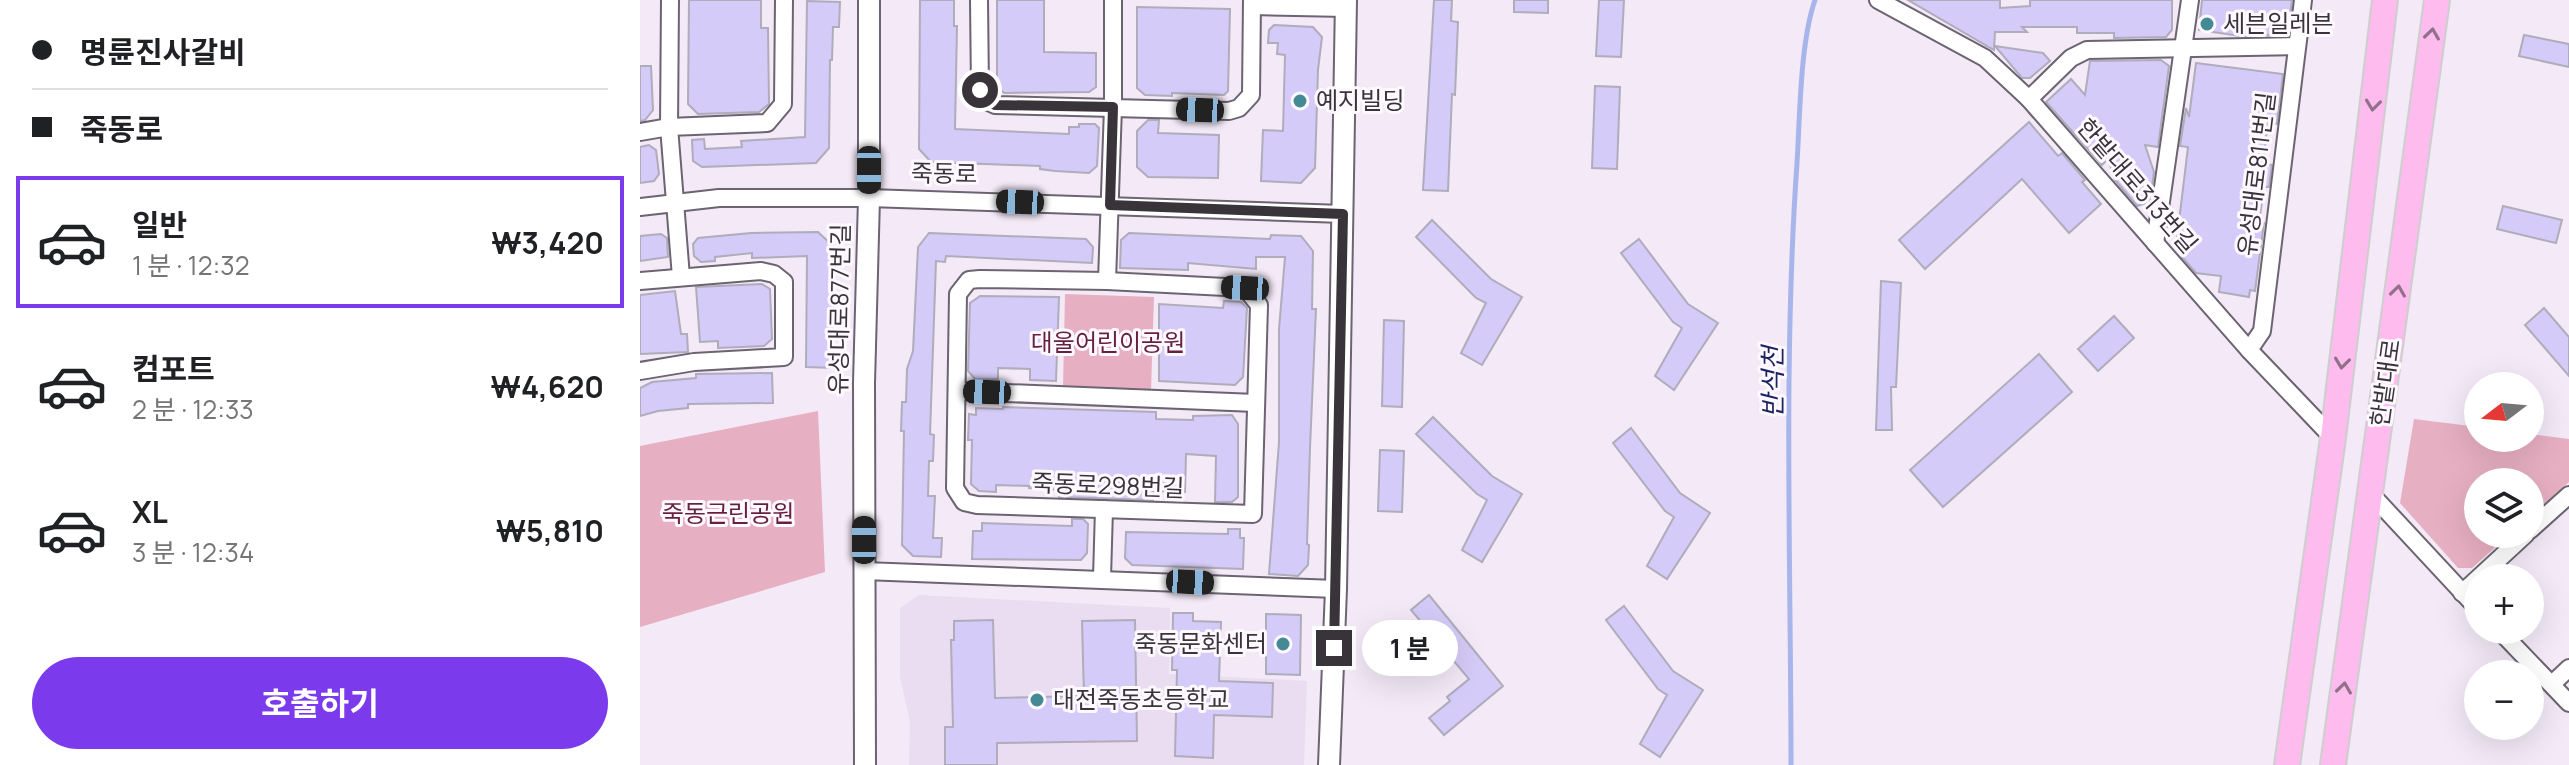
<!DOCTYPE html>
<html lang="ko">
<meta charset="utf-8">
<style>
:root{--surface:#fff;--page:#f2f2f2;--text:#202124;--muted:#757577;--line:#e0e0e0;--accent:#7c3aed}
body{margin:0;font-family:Manrope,"Noto Sans KR",sans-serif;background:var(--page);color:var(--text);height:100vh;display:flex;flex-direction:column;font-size:30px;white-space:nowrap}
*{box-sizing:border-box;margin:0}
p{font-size:26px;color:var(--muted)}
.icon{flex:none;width:44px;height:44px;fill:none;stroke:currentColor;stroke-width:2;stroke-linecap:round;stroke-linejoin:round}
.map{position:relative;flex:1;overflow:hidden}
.panel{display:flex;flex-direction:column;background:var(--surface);width:640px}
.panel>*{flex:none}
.hud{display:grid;align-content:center;height:176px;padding:0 32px;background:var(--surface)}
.needle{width:52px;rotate:254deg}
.buttons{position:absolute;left:1824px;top:372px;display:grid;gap:16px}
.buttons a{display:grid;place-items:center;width:80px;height:80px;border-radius:50%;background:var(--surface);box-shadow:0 8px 32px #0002;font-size:40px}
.end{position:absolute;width:36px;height:36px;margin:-18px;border:10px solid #383439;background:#fff;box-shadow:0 0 0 4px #fff}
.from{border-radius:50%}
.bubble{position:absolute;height:56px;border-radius:28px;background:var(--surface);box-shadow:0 8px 32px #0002;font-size:26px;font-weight:700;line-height:56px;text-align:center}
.car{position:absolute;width:24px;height:48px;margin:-24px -12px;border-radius:10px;box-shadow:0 0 6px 2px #0007;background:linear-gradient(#222 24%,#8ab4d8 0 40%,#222 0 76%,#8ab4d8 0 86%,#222 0)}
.hud b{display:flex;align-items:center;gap:28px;height:76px;font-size:30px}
.hud b+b{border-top:2px solid var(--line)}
.hud i{width:20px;height:20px;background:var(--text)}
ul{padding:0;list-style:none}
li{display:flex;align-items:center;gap:24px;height:132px;margin:0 16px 12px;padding:0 16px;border:4px solid transparent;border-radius:0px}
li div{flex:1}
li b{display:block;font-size:30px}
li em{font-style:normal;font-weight:700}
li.current{border-color:var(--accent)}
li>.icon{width:72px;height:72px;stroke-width:1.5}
.action{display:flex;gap:16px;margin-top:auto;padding:16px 32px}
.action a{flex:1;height:92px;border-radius:48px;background:var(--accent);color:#fff;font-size:32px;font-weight:700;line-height:92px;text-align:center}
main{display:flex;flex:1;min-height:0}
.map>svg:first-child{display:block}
.built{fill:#eaddf1}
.green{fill:#e7afc2}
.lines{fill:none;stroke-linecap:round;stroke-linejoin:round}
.stream{stroke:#a7b5ea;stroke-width:5}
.building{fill:#d4cbf8;stroke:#afacbb;stroke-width:2}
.minor-casing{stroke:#6c6471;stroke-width:20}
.tertiary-casing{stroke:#6c6471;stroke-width:24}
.primary-casing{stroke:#cfcecf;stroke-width:28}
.minor{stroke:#fff;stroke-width:16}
.tertiary{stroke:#fff;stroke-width:20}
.primary{stroke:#fdbbee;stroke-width:24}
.oneway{stroke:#91718a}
.route{stroke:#383439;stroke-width:10}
.poi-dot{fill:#448a95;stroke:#fdf9ff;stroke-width:3}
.labels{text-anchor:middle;stroke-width:6;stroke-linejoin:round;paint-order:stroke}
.poi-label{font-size:24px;fill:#383439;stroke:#fdf9ff;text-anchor:start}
.street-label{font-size:24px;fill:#383439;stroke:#fdf9ff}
.park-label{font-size:24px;fill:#661f3e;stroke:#fdf9ff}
.water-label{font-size:26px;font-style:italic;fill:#1b225f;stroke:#fdf9ff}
</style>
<main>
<section class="panel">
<div class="hud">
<b><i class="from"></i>명륜진사갈비</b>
<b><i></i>죽동로</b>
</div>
<ul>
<li class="current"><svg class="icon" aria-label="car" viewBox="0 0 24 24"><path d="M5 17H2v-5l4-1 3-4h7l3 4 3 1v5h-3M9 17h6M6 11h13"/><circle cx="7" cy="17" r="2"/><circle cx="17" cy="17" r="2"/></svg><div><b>일반</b><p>1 분 · 12:32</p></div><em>₩3,420</em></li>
<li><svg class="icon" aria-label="car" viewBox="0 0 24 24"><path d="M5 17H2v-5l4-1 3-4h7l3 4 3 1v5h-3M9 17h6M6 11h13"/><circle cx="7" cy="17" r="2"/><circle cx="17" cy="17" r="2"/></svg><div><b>컴포트</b><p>2 분 · 12:33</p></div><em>₩4,620</em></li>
<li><svg class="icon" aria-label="car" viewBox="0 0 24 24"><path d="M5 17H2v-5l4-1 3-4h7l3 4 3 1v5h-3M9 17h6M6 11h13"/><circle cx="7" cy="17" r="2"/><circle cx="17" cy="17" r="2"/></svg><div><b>XL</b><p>3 분 · 12:34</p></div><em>₩5,810</em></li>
</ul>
<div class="action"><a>호출하기</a></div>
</section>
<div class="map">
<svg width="1929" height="765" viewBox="0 0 1929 765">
<rect width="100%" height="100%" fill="#f3e9f7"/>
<polygon class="built" points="279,595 530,608 529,674 667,681 664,765 269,765 270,722 260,677 260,608"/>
<g class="green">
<polygon points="425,294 514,297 511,391 423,389"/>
<polygon points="178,411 185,572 0,627 0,446"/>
<polygon points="1774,419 1838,427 1838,438 1890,438 1890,434 1929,439 1929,482 1890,516 1890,482 1838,482 1838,534 1870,534 1832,568 1818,568 1760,503"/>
</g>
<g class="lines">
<path class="stream" d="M1151 765C1151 565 1143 363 1157 163 1160 116 1160 43 1175 0"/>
</g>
<g class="building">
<polygon points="49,0 121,0 121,28 128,28 129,104 119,112 58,114 48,104"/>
<polygon points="280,0 314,0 314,26 317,26 315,129 429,134 429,127 439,127 439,124 455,124 459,128 457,166 449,173 415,171 400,169 400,166 291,162 279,149"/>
<polygon points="357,0 404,0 404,52 456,53 456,87 449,92 364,93 357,86"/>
<polygon points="794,0 812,0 811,21 818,22 815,95 812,94 808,191 783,190"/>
<polygon points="874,0 908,0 908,13 874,12"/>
<polygon points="959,0 984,0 981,57 956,56"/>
<polygon points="1268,0 1360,0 1360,8 1390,6 1390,0 1532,0 1532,30 1526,37 1474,38 1474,33 1437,33 1437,27 1382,27 1387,32 1355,32 1354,50"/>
<polygon points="1562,0 1652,0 1648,34 1600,36 1559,30"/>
<polygon points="167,1 200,2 199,27 193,27 192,60 190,60 189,148 176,163 62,167 53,161 52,140 64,139 65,149 102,147 101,141 165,137"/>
<polygon points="497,7 590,9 588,91 584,95 532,93 532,96 505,95 497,88"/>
<polygon points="634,25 673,27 682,37 678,70 675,168 661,183 621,181 623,130 643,131 645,55 637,54 638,43 628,43 629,30"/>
<polygon points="1884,35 1929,44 1929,67 1879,56"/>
<polygon points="1355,46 1403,53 1410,61 1390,78 1382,78"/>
<polygon points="1521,60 1529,66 1518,147 1505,145 1514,172 1510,202 1497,206 1475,180 1468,159 1462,165 1406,102 1431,79 1445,95 1450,61"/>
<polygon points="1556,63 1643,74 1637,124 1628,123 1623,163 1632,165 1629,187 1624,187 1619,222 1624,223 1615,291 1610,290 1609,297 1579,292 1581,276 1556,273 1542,257 1544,239 1537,238 1548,147 1540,146 1546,108 1549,117"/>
<polygon points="0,66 11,66 13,110 5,120 0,121"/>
<polygon points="955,86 980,87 977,169 952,168"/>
<polygon points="508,120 519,120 518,133 579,135 578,178 508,177 497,167 497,131"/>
<polygon points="1389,122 1418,156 1422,153 1445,180 1442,182 1461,204 1429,233 1382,179 1285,269 1259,240"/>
<polygon points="9,145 16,150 19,174 14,181 0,183 0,147"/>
<polygon points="1863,206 1922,220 1916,243 1857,229"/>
<polygon points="792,220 851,279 882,297 842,365 821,353 846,303 836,298 776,237"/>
<polygon points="178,232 195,248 194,268 190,268 193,368 166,367 167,256 112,258 112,253 75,257 75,261 61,262 54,256 53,244 58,238 111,233"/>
<polygon points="289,233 446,239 453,247 452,263 306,256 305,262 296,261 290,434 294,435 293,461 289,461 288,496 295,496 293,538 302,538 301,557 273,556 262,545 264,431 261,431 262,402 266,402 267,369 273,351 278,247"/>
<polygon points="489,233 630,239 631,235 661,236 673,251 672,309 676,309 670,448 667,544 669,545 668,565 658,576 629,574 639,442 639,329 645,257 616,257 616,269 548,263 548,270 480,268 481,240"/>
<polygon points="21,234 27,238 28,257 0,261 0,236"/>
<polygon points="999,239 1048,304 1078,323 1034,390 1015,376 1042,328 1033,322 981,253"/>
<polygon points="1241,281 1261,283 1256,387 1251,387 1252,430 1236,430"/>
<polygon points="122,284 130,289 132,339 124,346 78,348 78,341 60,342 56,287"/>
<polygon points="35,291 41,334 47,334 48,352 0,354 0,295"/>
<polygon points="340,296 419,297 416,381 390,380 390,369 358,368 358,379 335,379 328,371 330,303"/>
<polygon points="584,301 601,302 607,308 603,377 595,385 519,381 519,304 583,308"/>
<polygon points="1904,308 1929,337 1929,376 1885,325"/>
<polygon points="1474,316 1494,338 1458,371 1438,349"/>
<polygon points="744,320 764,321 762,407 742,406"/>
<polygon points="1399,354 1432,392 1303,507 1270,470"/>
<polygon points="132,373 133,403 48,404 48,408 18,411 0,416 0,388 12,382 56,378 56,374"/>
<polygon points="363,407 516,412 516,419 553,420 553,416 592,415 598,424 598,497 592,502 575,502 576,456 546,454 545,492 513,491 513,500 419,497 419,490 389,488 389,486 356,485 356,492 339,491 331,484 332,440 328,440 329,414 336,415 336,408 363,409"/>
<polygon points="793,417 852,476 882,494 842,562 822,550 847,500 837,494 776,434"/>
<polygon points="991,428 1040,493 1070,513 1027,579 1007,566 1034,517 1025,511 973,443"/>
<polygon points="740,450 764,451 762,512 738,511"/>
<polygon points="432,519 443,519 448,524 447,553 441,560 332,559 333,531 342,531 342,523 432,526"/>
<polygon points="588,529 600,529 600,538 604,538 603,569 492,565 485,558 486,532 588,534"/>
<polygon points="789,595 863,686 804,735 789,718 810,701 807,697 829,679 771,610"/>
<polygon points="984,606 1033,671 1063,690 1020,757 1000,744 1027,695 1018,689 966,620"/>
<polygon points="533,613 553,613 553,621 581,622 579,681 633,683 632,717 574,715 573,758 535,756 537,670 532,670"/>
<polygon points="626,614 661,615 660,675 626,674"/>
<polygon points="353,620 355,698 444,696 442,621 495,620 497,741 357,743 357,765 305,765 305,727 313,727 311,640 314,640 314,621"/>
</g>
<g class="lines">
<g class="minor-casing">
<g id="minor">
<polyline points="30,0 29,127 41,277"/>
<polyline points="339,0 340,90 344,100 355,105 589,111 599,108 611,95 612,0"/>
<polyline points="1238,0 1345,58 1389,99 1609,350 1693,438"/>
<polyline points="612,6 706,8"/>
<polyline points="1389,99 1431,58 1447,50 1657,46"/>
<polyline points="0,132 29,127 127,123 143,104 144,0"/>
<polyline points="0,207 79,198 229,198 703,214"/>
<polyline points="1515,243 1550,0"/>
<polygon points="340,279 467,281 605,288 619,305 613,514 337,505 324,502 315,488 318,294 329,280"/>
<polyline points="0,281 121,271 134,274 144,282 144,357 54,362 0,371"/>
<polyline points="467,281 473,107 473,0"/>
<polyline points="1609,350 1622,331 1663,0"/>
<polyline points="317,391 616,403"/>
<polyline points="1731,494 1838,609"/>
<polyline points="1890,530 1929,495"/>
<polyline points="224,571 696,589"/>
<polyline points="462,578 464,509"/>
<polyline points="1822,593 1886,534"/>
<polyline points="1859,630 1929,703"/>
<polyline points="1912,684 1929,668"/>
</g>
</g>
<g class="tertiary-casing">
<g id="tertiary">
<polyline points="225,765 224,383 229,198 229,0"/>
<polyline points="689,765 696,589 706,0"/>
</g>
</g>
<g class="primary-casing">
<g id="primary">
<polyline points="1647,765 1693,438 1745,0"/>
<polyline points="1693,765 1797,0"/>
</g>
</g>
<use href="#minor" class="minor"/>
<use href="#tertiary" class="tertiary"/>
<use href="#primary" class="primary"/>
</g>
<defs><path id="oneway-chevron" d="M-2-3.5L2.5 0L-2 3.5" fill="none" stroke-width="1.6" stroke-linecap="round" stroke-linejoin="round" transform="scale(2)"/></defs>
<g class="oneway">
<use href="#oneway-chevron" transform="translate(1792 34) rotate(-82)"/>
<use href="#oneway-chevron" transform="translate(1733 105) rotate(97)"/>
<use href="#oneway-chevron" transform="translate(1758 291) rotate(-82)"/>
<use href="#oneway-chevron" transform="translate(1702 363) rotate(97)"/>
<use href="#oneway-chevron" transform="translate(1704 688) rotate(-82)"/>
</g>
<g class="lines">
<polyline class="route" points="340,90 344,100 355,105 473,107 470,205 703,214 694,648"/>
</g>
<g class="poi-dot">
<circle cx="1567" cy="24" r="8"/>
<circle cx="660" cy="101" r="8"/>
<circle cx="643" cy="644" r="8"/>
<circle cx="397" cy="700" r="8"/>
</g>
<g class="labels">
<g class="poi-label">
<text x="1583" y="32">세븐일레븐</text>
<text x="676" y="109">예지빌딩</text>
<text x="627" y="652" text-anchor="end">죽동문화센터</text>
<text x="413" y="708">대전죽동초등학교</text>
</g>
<g class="street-label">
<text transform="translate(304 174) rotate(1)" y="8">죽동로</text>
<text transform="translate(1617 174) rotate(-83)" y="8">유성대로811번길</text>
<text transform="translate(1497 186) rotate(49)" y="8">한밭대로313번길</text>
<text transform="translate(200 309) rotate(-89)" y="8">유성대로877번길</text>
<text transform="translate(1746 383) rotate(-82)" y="8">한밭대로</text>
<text transform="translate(468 486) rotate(2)" y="8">죽동로298번길</text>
</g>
<g class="park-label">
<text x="468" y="351">대울어린이공원</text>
<text x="88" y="522">죽동근린공원</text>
</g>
<g class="water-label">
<text transform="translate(1133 382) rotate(-90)" y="9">반석천</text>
</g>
</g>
</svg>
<div class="buttons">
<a><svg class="needle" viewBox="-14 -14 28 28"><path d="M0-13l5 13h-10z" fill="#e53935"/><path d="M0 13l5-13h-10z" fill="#757577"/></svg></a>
<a><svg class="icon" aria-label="layers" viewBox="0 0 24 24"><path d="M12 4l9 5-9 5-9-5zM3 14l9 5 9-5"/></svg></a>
<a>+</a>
<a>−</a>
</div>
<i class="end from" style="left:340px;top:90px"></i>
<i class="end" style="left:694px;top:648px"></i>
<div class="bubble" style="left:722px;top:620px;width:96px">1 분</div>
<i class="car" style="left:560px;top:110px;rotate:272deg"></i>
<i class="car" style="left:229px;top:170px;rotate:180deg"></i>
<i class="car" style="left:380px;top:202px;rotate:272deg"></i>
<i class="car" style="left:605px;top:288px;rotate:273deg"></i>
<i class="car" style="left:347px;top:392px;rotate:272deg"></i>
<i class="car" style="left:224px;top:540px;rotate:0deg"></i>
<i class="car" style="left:550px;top:582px;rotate:93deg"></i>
</div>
</main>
